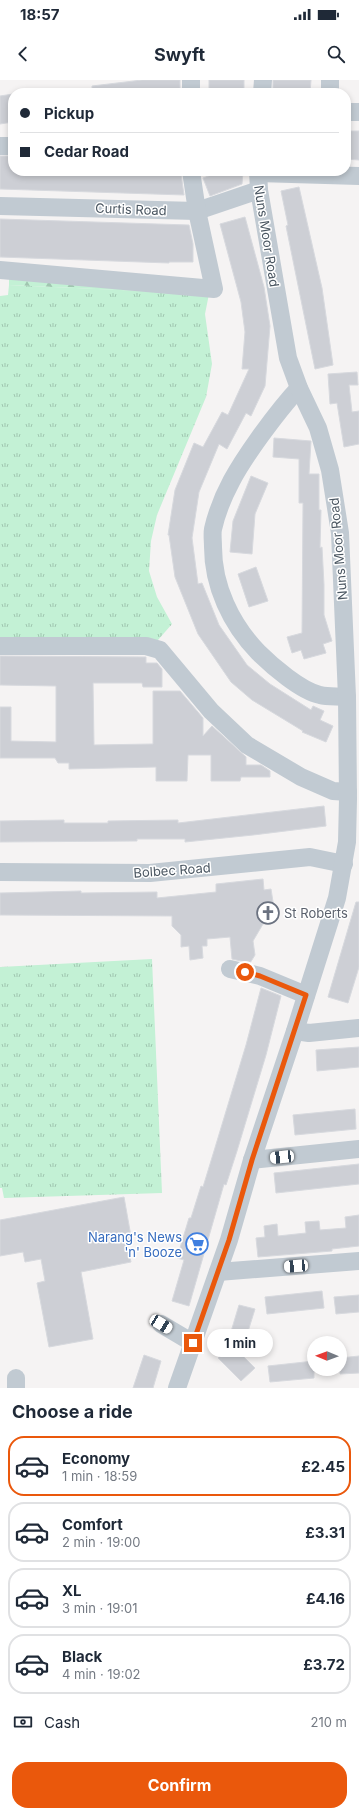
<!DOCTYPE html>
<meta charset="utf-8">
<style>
:root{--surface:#fff;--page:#f2f2f3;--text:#1f2937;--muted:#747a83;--line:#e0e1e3;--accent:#ea580c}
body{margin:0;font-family:Inter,sans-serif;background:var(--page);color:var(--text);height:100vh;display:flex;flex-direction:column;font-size:15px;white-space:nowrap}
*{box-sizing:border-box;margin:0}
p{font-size:13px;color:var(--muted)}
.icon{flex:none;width:22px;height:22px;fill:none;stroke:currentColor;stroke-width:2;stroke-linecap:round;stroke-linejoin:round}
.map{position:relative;height:1308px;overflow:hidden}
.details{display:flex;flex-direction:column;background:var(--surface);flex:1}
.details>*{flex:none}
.hud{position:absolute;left:8px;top:8px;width:343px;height:88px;border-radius:16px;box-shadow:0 2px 6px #0003;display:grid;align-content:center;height:88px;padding:0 12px;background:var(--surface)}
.needle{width:26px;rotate:271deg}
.buttons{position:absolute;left:307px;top:1256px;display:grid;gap:8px}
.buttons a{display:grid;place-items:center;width:40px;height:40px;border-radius:50%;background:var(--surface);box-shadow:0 2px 6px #0003;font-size:20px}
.end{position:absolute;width:18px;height:18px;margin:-9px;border:5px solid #ea580c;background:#fff;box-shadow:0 0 0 2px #fff}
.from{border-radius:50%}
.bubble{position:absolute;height:28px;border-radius:14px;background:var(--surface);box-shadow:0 2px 6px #0003;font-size:13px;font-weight:700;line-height:28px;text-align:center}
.car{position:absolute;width:12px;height:24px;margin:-12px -6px;border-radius:5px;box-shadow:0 0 3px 1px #0007;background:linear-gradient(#fff 24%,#345 0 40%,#fff 0 76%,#345 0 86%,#fff 0)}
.hud b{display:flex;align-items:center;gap:14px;height:38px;font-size:15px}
.hud b+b{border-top:1px solid var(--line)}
.hud i{width:10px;height:10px;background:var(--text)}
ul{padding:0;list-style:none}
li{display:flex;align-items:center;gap:12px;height:60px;margin:0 8px 6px;padding:0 4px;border:2px solid var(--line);border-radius:16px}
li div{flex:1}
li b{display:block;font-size:15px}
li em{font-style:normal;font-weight:700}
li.current{border-color:var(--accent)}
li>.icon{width:36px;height:36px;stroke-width:1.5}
h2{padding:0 12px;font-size:18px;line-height:48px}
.pay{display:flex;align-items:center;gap:10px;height:44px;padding:0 12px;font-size:15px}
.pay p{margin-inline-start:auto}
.button{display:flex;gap:8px;margin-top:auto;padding:8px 12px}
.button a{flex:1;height:46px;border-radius:16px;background:var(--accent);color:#fff;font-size:16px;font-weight:700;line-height:46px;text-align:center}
.status{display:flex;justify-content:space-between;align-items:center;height:28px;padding:0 20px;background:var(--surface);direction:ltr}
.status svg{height:11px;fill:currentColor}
header{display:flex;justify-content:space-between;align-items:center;height:52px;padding:0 12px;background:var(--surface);font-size:18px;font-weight:700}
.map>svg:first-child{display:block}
.forest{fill:url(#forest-firs)}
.park{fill:url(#park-tufts)}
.building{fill:#cdcfd5;stroke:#d7d9de}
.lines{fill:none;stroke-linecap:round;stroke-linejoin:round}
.minor{stroke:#c1cad2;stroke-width:18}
.route{stroke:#ea580c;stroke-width:5}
.labels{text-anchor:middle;stroke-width:3;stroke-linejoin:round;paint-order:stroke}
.street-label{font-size:13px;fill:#4a5661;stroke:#fff}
.worship-label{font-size:13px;fill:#5b616d;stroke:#fff;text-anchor:start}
.shop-label{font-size:13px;fill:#366cbe;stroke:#fff;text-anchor:end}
</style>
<div class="status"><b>18:57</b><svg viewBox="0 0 49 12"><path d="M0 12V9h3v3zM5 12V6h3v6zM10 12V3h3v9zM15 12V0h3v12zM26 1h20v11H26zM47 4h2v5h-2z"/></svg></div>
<header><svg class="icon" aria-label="back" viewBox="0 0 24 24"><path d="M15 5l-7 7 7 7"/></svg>Swyft<svg class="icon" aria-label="search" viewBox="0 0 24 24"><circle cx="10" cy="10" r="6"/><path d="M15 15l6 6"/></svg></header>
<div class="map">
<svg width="359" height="1308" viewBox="0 0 359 1308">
<defs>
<pattern id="forest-firs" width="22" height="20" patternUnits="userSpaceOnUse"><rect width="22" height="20" fill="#c3f1d5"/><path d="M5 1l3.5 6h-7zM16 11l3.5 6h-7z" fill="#a0c6b0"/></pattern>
<pattern id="park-tufts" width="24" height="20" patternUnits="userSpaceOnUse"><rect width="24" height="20" fill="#c3f1d5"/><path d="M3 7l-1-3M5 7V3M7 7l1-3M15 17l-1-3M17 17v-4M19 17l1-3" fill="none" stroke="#a0c6b0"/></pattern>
</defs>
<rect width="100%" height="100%" fill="#f5f3f3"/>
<polygon class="forest" points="9,195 139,211 9,205"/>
<g class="park">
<polygon points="9,205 209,214 205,234 212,284 206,317 157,435 151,461 149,491 157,517 172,544 158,560 154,561 0,560 0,216 8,215"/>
<polygon points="152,879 162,1113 4,1118 2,1108 0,1108 0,887"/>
</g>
<g class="building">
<polygon points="142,0 180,0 180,13 92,13 92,6"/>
<rect x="209" y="0" width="35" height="13"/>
<polygon points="273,0 311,0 310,13 273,13"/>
<polygon points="13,14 13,42 0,44 0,16"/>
<polygon points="346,51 359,51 359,80 346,79"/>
<polygon points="0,76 13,76 13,91 174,91 174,94 181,94 184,115 0,109"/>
<polygon points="222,91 243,91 242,104 210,116 203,98"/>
<polygon points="299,107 322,208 333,285 315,289 286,146 288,145 281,111"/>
<polygon points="245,137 264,207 270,246 265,306 251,336 246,333 227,369 219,364 199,412 192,458 198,504 202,503 219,545 247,585 270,604 311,630 313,626 324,631 320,640 333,646 326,662 302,652 303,651 252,620 231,602 198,554 175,497 169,455 168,455 175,410 194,363 203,367 222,332 228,335 249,289 242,289 245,252 241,222 220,144"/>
<polygon points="0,139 189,145 193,164 193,182 169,182 169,183 0,177"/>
<polygon points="357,292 358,305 349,305 352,332 359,331 359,364 344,367 337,323 330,324 328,294"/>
<polygon points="274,358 311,361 309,394 319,394 319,430 321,430 320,468 322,467 324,505 324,535 332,561 323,564 326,573 304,579 301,570 292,573 287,557 302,553 303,423 299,423 299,379 273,377"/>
<polygon points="251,396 268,403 255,434 252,474 230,472 233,441"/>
<polygon points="256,487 268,521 249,527 238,494"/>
<polygon points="0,576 146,577 146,583 157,583 162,589 162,607 143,607 142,603 93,603 94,665 153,664 153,611 180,611 203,638 203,656 212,646 246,677 246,685 261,685 270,691 270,697 241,697 240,701 211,701 211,675 188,675 187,701 156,701 156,687 69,689 69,683 58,683 55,678 0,678 0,627 11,627 11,661 56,662 56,606 0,605"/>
<polygon points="324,726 326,746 253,755 185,762 185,759 137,759 137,761 0,762 0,741 64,740 64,743 108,743 108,741 178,740 178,743"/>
<polygon points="263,799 264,810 271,809 276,841 263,844 253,861 255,875 250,883 232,879 230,857 207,859 207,866 202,866 203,878 190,880 189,866 181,867 181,855 172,846 172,836 0,835 0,813 81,811 81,813 157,812 157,818 216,812 216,804"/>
<polygon points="356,822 359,822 359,887 348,923 328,917"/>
<polygon points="261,908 281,916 266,975 237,1071 226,1105 224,1104 189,1226 172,1221 184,1180 177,1178 189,1138 191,1138 201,1106 203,1107 214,1071 246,965"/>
<polygon points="359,967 359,987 317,991 316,970"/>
<polygon points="355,1029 356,1049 295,1055 293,1035"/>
<polygon points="359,1084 359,1104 276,1113 274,1093"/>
<polygon points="124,1117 132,1162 127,1163 131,1182 81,1192 93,1259 49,1267 37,1203 45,1201 41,1179 25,1182 23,1172 0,1176 0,1140"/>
<polygon points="359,1135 359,1166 332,1169 332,1171 258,1177 256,1158 265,1157 264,1146 277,1144 278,1156 306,1153 305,1142 319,1141 320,1150 346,1148 345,1137"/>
<polygon points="322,1211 324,1228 267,1234 265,1217"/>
<polygon points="359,1215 359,1232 336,1234 334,1217"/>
<polygon points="239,1225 255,1229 241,1274 255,1288 241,1301 218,1278 239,1258 230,1255"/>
<polygon points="144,1275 161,1281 153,1308 133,1308"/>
<polygon points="359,1276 359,1293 340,1294 340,1278"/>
<polygon points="314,1281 314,1298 270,1302 268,1286"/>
</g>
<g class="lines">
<g class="minor">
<polyline points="191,13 191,0"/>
<polyline points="262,13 263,0"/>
<polyline points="330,13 330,0"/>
<polyline points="346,32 359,32"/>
<polyline points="0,66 13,66"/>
<polyline points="258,93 359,96"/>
<polyline points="0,126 197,131 259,110"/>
<polyline points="0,190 214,209 197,131 191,91"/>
<path d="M299 308C284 324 272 340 259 358 239 386 221 414 213 449 212 454 213 461 213 467 213 506 231 544 258 572 272 586 301 611 320 615 328 617 338 616 347 617"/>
<polyline points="0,566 146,566 160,570 211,631 247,665 301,697 333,711 348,712"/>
<polyline points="0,792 150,793 310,777 344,784"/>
<polyline points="230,889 260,896 306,915"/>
<polyline points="295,951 309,953 359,948"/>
<polyline points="252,1080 359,1069"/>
<polyline points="218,1192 359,1181"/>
<polyline points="161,1244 193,1263"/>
<polyline points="16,1308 16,1298"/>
<polyline points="177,1308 229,1160 252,1080 295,951 337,818 347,762 348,719 347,617 340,453 330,390 318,348 299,308 288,278 259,110 258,91"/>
</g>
</g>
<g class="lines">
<polyline class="route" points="193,1263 229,1160 252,1080 306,915 260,896 245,892"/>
</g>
<defs>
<g id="church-ring" transform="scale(1.15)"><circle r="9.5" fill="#fff" stroke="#6b7280" stroke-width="1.5"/><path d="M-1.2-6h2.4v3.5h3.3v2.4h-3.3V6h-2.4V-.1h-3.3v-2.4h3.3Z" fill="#6b7280"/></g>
<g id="supermarket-ring" transform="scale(1.15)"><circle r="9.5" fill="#fff" stroke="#3f7fe0" stroke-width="1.5"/><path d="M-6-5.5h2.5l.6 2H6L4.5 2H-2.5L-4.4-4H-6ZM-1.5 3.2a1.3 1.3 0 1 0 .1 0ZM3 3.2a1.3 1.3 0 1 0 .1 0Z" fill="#3f7fe0"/></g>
</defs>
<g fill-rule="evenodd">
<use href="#church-ring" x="268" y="833"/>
<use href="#supermarket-ring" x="197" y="1164"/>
</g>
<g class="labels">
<g class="street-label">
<text transform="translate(131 129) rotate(2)" y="5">Curtis Road</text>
<text transform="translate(267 156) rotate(81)" y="5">Nuns Moor Road</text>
<text transform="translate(338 469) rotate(-95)" y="5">Nuns Moor Road</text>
<text transform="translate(172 790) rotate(-4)" y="5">Bolbec Road</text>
</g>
<g class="worship-label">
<text x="284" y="838">St Roberts</text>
</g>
<g class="shop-label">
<text x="182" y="1162">Narang's News<tspan x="182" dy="15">'n' Booze</tspan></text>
</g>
</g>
</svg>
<div class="buttons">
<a><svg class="needle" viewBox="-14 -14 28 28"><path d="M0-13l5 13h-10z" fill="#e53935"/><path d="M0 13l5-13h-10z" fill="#747a83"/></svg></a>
</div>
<i class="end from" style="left:245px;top:892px"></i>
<i class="end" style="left:193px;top:1263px"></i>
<div class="bubble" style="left:207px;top:1249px;width:66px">1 min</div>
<i class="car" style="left:282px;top:1077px;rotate:264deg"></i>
<i class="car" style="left:296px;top:1186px;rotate:266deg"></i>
<i class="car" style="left:161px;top:1244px;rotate:121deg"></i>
<div class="hud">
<b><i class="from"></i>Pickup</b>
<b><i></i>Cedar Road</b>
</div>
</div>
<section class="details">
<h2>Choose a ride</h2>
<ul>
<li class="current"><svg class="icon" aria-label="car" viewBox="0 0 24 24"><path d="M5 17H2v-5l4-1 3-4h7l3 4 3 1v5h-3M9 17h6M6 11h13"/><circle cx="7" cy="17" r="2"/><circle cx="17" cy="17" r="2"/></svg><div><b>Economy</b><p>1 min · 18:59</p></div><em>£2.45</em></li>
<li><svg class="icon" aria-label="car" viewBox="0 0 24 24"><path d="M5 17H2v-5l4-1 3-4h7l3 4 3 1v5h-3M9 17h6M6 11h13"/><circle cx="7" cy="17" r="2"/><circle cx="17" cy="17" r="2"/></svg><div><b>Comfort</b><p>2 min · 19:00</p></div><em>£3.31</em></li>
<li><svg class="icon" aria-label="car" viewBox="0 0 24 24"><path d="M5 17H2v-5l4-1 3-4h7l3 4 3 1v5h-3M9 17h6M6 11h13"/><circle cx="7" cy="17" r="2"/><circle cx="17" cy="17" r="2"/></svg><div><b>XL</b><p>3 min · 19:01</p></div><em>£4.16</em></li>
<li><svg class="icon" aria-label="car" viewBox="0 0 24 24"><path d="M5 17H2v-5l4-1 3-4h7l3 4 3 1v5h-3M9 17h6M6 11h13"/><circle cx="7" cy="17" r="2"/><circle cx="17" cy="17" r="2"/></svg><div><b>Black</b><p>4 min · 19:02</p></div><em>£3.72</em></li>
</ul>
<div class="pay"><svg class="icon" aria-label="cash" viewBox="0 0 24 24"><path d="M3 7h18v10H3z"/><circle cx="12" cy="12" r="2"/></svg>Cash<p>210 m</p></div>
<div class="button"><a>Confirm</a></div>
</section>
